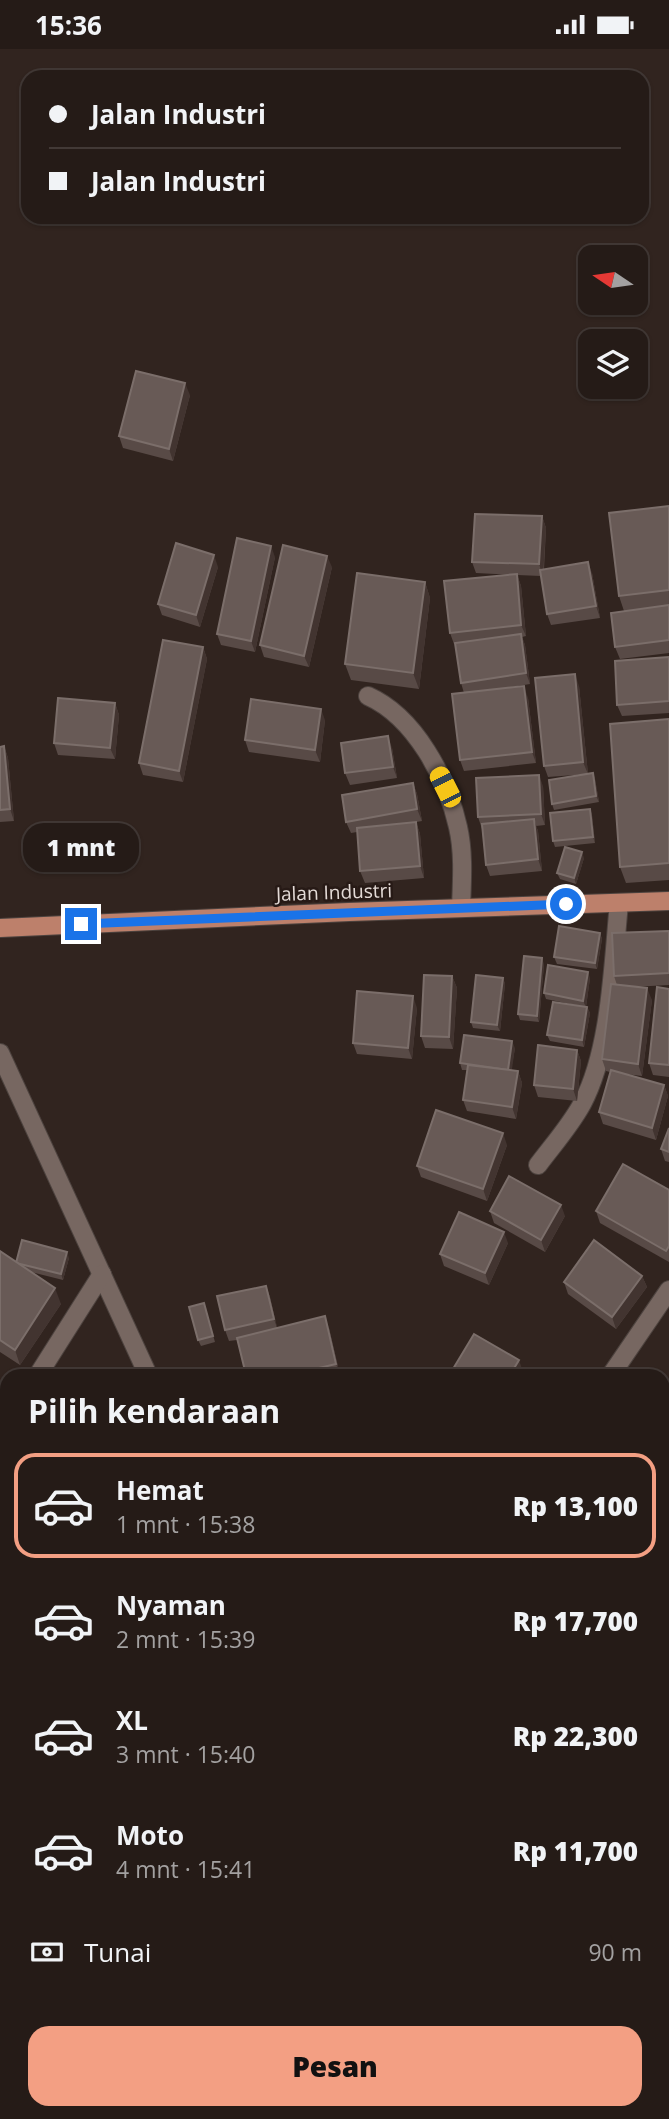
<!DOCTYPE html>
<html lang="id">
<meta charset="utf-8">
<style>
:root{--surface:#251b17;--page:#2d2420;--text:#f1f3f6;--muted:#a3a1a1;--line:#423936;--accent:#f39f83}
body{margin:0;font-family:"Open Sans",sans-serif;background:var(--page);color:var(--text);height:100vh;display:flex;flex-direction:column;font-size:26px;white-space:nowrap}
*{box-sizing:border-box;margin:0}
p{font-size:23px;color:var(--muted)}
.icon{flex:none;width:38px;height:38px;fill:none;stroke:currentColor;stroke-width:2;stroke-linecap:round;stroke-linejoin:round}
.map{position:relative;flex:1;overflow:hidden}
.drawer{position:absolute;left:0px;top:1320px;width:670px;height:751px;display:flex;flex-direction:column;background:var(--surface);border-radius:21px 21px 0 0;box-shadow:0 2px 5px #0004,0 0 0 2px var(--line)}
.drawer>*{flex:none}
.banner{position:absolute;left:21px;top:21px;width:628px;height:154px;border-radius:21px;box-shadow:0 2px 5px #0004,0 0 0 2px var(--line);display:grid;align-content:center;height:154px;padding:0 28px;background:var(--surface)}
.needle{width:46px;rotate:283deg}
.buttons{position:absolute;left:578px;top:196px;display:grid;gap:14px}
.buttons a{display:grid;place-items:center;width:70px;height:70px;border-radius:14px;background:var(--surface);box-shadow:0 2px 5px #0004,0 0 0 2px var(--line);font-size:35px}
.end{position:absolute;width:32px;height:32px;margin:-16px;border:9px solid #1a73e8;background:#fff;box-shadow:0 0 0 4px #fff}
.from{border-radius:50%}
.bubble{position:absolute;height:49px;border-radius:21px;background:var(--surface);box-shadow:0 2px 5px #0004,0 0 0 2px var(--line);font-size:23px;font-weight:800;line-height:49px;text-align:center}
.car{position:absolute;width:21px;height:42px;margin:-21px -10px;border-radius:9px;box-shadow:0 0 5px 2px #0007;background:linear-gradient(#f5c518 24%,#345 0 40%,#f5c518 0 76%,#345 0 86%,#f5c518 0)}
.banner b{display:flex;align-items:center;gap:24px;height:66px;font-size:26px}
.banner b+b{border-top:2px solid var(--line)}
.banner i{width:18px;height:18px;background:var(--text)}
ul{padding:0;list-style:none}
li{display:flex;align-items:center;gap:21px;height:105px;margin:0 14px 10px;padding:0 14px;border:4px solid transparent;border-radius:21px}
li div{flex:1}
li b{display:block;font-size:26px}
li em{font-style:normal;font-weight:800}
li.active{border-color:var(--accent)}
li>.icon{width:63px;height:63px;stroke-width:1.5}
h2{padding:0 28px;font-size:32px;line-height:84px}
.pay{display:flex;align-items:center;gap:18px;height:77px;padding:0 28px;font-size:26px}
.pay p{margin-inline-start:auto}
.cta{display:flex;gap:14px;margin-top:auto;padding:14px 28px}
.cta a{flex:1;height:80px;border-radius:21px;background:var(--accent);color:#111;font-size:28px;font-weight:800;line-height:80px;text-align:center}
.status{display:flex;justify-content:space-between;align-items:center;height:49px;padding:0 35px;background:var(--surface);direction:ltr}
.status svg{height:19px;fill:currentColor}
.map>svg:first-child{display:block}
.lines{fill:none;stroke-linecap:round;stroke-linejoin:round}
.street-casing{stroke:#4d433f;stroke-width:20}
.primary-casing{stroke:#4d433f;stroke-width:20}
.street{stroke:#776761;stroke-width:18}
.primary{stroke:#bd806b;stroke-width:18}
.wall{fill:#584a46}
.shaded-wall{fill:#423430}
.building{fill:#685a56;stroke:#7b6e6a;stroke-width:2}
.route{stroke:#1a73e8;stroke-width:9}
.labels{text-anchor:middle;stroke-width:5;stroke-linejoin:round;paint-order:stroke}
.street-label{font-size:19px;fill:#e4dbd7;stroke:#271a16}
</style>
<div class="status"><b>15:36</b><svg viewBox="0 0 49 12"><path d="M0 12V9h3v3zM5 12V6h3v6zM10 12V3h3v9zM15 12V0h3v12zM26 1h20v11H26zM47 4h2v5h-2z"/></svg></div>
<div class="map">
<svg width="669" height="2070" viewBox="0 0 669 2070">
<rect width="100%" height="100%" fill="#31241f"/>
<g class="lines">
<g class="street-casing">
<g id="street">
<path d="M368 647C415 668 447 729 458 778 464 804 462 832 461 859"/>
<polyline points="0,1004 148,1326"/>
<path d="M538 1116C553 1096 570 1077 582 1055 611 1001 613 914 619 854"/>
<polyline points="38,1326 102,1225"/>
<polyline points="611,1326 669,1241"/>
<polyline points="663,1380 669,1382"/>
<polyline points="0,1390 7,1378"/>
<polyline points="663,1937 669,1926"/>
<polyline points="501,2063 505,2070"/>
<polyline points="529,2070 538,2063"/>
</g>
</g>
<g class="primary-casing">
<polyline id="primary" points="0,879 349,863 669,852"/>
</g>
<use href="#street" class="street"/>
<use href="#primary" class="primary"/>
</g>
<g class="wall">
<polygon points="190,346 173,412 123,399 119,387"/>
<polygon points="669,457 669,604 620,610 615,598 624,562 619,547"/>
<polygon points="542,467 546,479 544,520 592,524 600,569 551,576 547,565 541,527 517,526 521,537 526,587 522,588 525,596 530,635 499,640 528,649 536,714 464,722 460,711 464,644 461,634 455,595 454,595 450,584 513,526 476,524 472,513"/>
<polygon points="275,508 255,603 221,596 217,585"/>
<polygon points="218,518 200,578 162,566 158,555"/>
<polygon points="332,518 309,618 264,608 260,596"/>
<polygon points="425,533 430,549 419,640 351,631 345,615"/>
<polygon points="203,598 207,610 183,733 143,726 139,714"/>
<polygon points="669,608 669,664 622,667 617,656"/>
<polygon points="579,637 588,725 548,728 544,717"/>
<polygon points="115,654 119,666 115,710 58,706 54,694"/>
<polygon points="669,670 669,831 626,834 620,818"/>
<polygon points="325,671 320,713 249,703 245,691"/>
<polygon points="4,697 8,709 14,772 0,773 0,698"/>
<polygon points="392,699 397,729 350,736 345,724"/>
<polygon points="593,724 595,730 599,753 554,761 552,755"/>
<polygon points="413,734 417,745 422,772 411,774 416,773 420,785 424,829 365,834 360,822 357,783 351,784 346,773"/>
<polygon points="543,737 545,776 536,777 538,782 542,822 490,827 486,816 482,780 478,768"/>
<polygon points="590,760 592,766 595,794 555,798 553,792"/>
<polygon points="584,809 576,835 560,830 557,824"/>
<polygon points="669,882 669,936 632,938 652,951 642,1027 625,1025 664,1036 668,1047 656,1091 603,1075 599,1063 610,1023 606,1022 602,1010 617,936 614,927"/>
<polygon points="600,884 602,890 597,920 557,915 554,908"/>
<polygon points="544,915 539,973 520,971 518,965"/>
<polygon points="452,927 457,939 453,1000 425,999 421,987"/>
<polygon points="503,929 505,935 500,982 473,979 471,973"/>
<polygon points="590,929 586,958 587,958 590,964 584,998 550,992 547,986 585,958 546,950 544,944"/>
<polygon points="669,940 669,1028 653,1026 649,1014"/>
<polygon points="417,959 412,1010 357,1005 353,994"/>
<polygon points="515,999 511,1021 518,1022 522,1034 516,1070 467,1062 463,1051 467,1021 462,1021 460,1014"/>
<polygon points="577,1001 581,1012 577,1052 538,1048 534,1036"/>
<polygon points="669,1079 669,1113 665,1112 661,1100"/>
<polygon points="507,1096 487,1152 421,1128 417,1117"/>
<polygon points="669,1141 669,1213 600,1174 596,1162"/>
<polygon points="490,1162 565,1167 545,1203 494,1174"/>
<polygon points="508,1194 489,1236 444,1217 440,1205"/>
<polygon points="0,1202 16,1213 69,1209 63,1231 31,1223 61,1255 20,1316 0,1303"/>
<polygon points="642,1227 647,1238 616,1280 568,1245 564,1233"/>
<polygon points="266,1237 270,1248 277,1279 329,1279 340,1326 246,1326 237,1291 229,1292 225,1281"/>
<polygon points="204,1254 215,1293 201,1297 198,1291"/>
<polygon points="669,1413 669,1481 663,1479 663,1427"/>
<polygon points="669,1531 669,1571 663,1569 663,1544"/>
<polygon points="663,1790 669,1794 669,1851 663,1847"/>
</g>
<g class="shaded-wall">
<polygon points="185,334 190,346 173,412 169,400"/>
<polygon points="542,467 546,479 543,527 539,515"/>
<polygon points="271,497 275,508 255,603 251,592"/>
<polygon points="214,506 218,518 200,578 196,566"/>
<polygon points="327,507 332,518 309,618 304,607"/>
<polygon points="588,513 592,524 600,569 596,557"/>
<polygon points="517,525 521,537 526,587 521,576"/>
<polygon points="425,533 430,549 419,640 413,624"/>
<polygon points="521,585 525,596 530,635 526,624"/>
<polygon points="203,598 207,610 183,733 179,722"/>
<polygon points="575,625 579,637 588,725 583,713"/>
<polygon points="524,637 528,649 536,714 532,703"/>
<polygon points="115,654 119,666 115,710 110,699"/>
<polygon points="321,660 325,671 320,713 315,701"/>
<polygon points="388,687 392,699 397,729 393,718"/>
<polygon points="4,697 8,709 14,772 10,760"/>
<polygon points="593,724 595,730 599,753 596,747"/>
<polygon points="539,726 543,737 545,776 541,765"/>
<polygon points="413,734 417,745 422,772 417,760"/>
<polygon points="590,760 592,766 595,794 593,788"/>
<polygon points="534,770 538,782 542,822 538,810"/>
<polygon points="416,773 420,785 424,829 420,817"/>
<polygon points="582,803 584,809 576,835 574,829"/>
<polygon points="600,884 602,890 597,920 595,914"/>
<polygon points="542,909 544,915 539,973 537,967"/>
<polygon points="588,923 590,929 586,958 583,952"/>
<polygon points="452,927 457,939 453,1000 449,988"/>
<polygon points="503,929 505,935 500,982 497,976"/>
<polygon points="647,939 652,951 642,1027 638,1015"/>
<polygon points="413,947 417,959 412,1010 408,999"/>
<polygon points="587,958 590,964 584,998 582,991"/>
<polygon points="512,992 515,999 511,1027 508,1021"/>
<polygon points="577,1001 581,1012 577,1052 573,1040"/>
<polygon points="518,1022 522,1034 516,1070 512,1058"/>
<polygon points="664,1036 668,1047 656,1091 652,1079"/>
<polygon points="503,1084 507,1096 487,1152 483,1140"/>
<polygon points="561,1156 565,1167 545,1203 541,1191"/>
<polygon points="504,1183 508,1194 489,1236 485,1224"/>
<polygon points="67,1203 69,1209 63,1231 61,1225"/>
<polygon points="642,1227 647,1238 616,1280 612,1268"/>
<polygon points="266,1237 270,1248 278,1282 274,1270"/>
<polygon points="55,1239 61,1255 20,1316 15,1301"/>
<polygon points="325,1267 329,1279 340,1326 336,1315"/>
<polygon points="519,1311 523,1323 521,1326 510,1326"/>
<polygon points="669,1506 669,1527 663,1539 663,1518"/>
<polygon points="669,1868 669,1887 663,1896 663,1878"/>
</g>
<g class="building">
<polygon points="136,322 185,334 169,400 119,387"/>
<polygon points="669,457 669,541 619,547 609,464"/>
<polygon points="475,465 542,467 539,515 472,513"/>
<polygon points="237,489 271,497 251,592 217,585"/>
<polygon points="176,494 214,506 196,566 158,555"/>
<polygon points="283,496 327,507 304,607 260,596"/>
<polygon points="588,513 596,557 547,565 540,521"/>
<polygon points="357,524 425,533 413,624 345,615"/>
<polygon points="517,525 521,576 450,584 444,532"/>
<polygon points="669,556 669,591 615,598 611,564"/>
<polygon points="521,585 526,624 461,634 455,594"/>
<polygon points="163,591 203,598 179,722 139,714"/>
<polygon points="669,608 669,652 617,656 615,612"/>
<polygon points="575,625 583,713 544,717 535,629"/>
<polygon points="524,637 532,703 460,711 452,645"/>
<polygon points="58,649 115,654 110,699 54,694"/>
<polygon points="251,650 321,660 315,701 245,691"/>
<polygon points="669,670 669,814 620,818 610,675"/>
<polygon points="388,687 393,718 345,724 341,694"/>
<polygon points="4,697 10,760 0,761 0,698"/>
<polygon points="593,724 596,747 552,755 549,731"/>
<polygon points="539,726 541,765 478,768 476,729"/>
<polygon points="413,734 417,760 346,773 342,746"/>
<polygon points="590,760 593,788 553,792 550,764"/>
<polygon points="534,770 538,810 486,816 482,775"/>
<polygon points="416,773 420,817 360,822 357,779"/>
<polygon points="565,798 582,803 574,829 557,824"/>
<polygon points="559,877 600,884 595,914 554,908"/>
<polygon points="669,882 669,924 614,927 612,884"/>
<polygon points="524,907 542,909 537,967 518,965"/>
<polygon points="548,916 588,923 583,952 544,944"/>
<polygon points="424,926 452,927 449,988 421,987"/>
<polygon points="476,926 503,929 497,976 471,973"/>
<polygon points="611,935 647,939 638,1015 602,1010"/>
<polygon points="657,938 669,940 669,1016 649,1014"/>
<polygon points="357,942 413,947 408,999 353,994"/>
<polygon points="553,953 587,958 582,991 547,986"/>
<polygon points="464,986 512,992 508,1021 460,1014"/>
<polygon points="538,996 577,1001 573,1040 534,1036"/>
<polygon points="468,1016 518,1022 512,1058 463,1051"/>
<polygon points="611,1021 664,1036 652,1079 599,1063"/>
<polygon points="436,1061 503,1084 483,1140 417,1117"/>
<polygon points="669,1079 669,1103 661,1100"/>
<polygon points="623,1115 669,1141 669,1197 666,1202 596,1162"/>
<polygon points="509,1127 561,1156 541,1191 490,1162"/>
<polygon points="459,1163 504,1183 485,1224 440,1205"/>
<polygon points="22,1191 67,1203 61,1225 16,1214"/>
<polygon points="594,1191 642,1227 612,1268 564,1233"/>
<polygon points="0,1202 55,1239 15,1301 0,1291"/>
<polygon points="266,1237 274,1270 225,1281 217,1247"/>
<polygon points="204,1254 213,1287 198,1291 189,1258"/>
<polygon points="325,1267 336,1315 289,1326 246,1326 237,1289"/>
<polygon points="474,1285 519,1311 510,1326 453,1326 450,1325"/>
<polygon points="669,1413 669,1471 663,1469 663,1427"/>
<polygon points="663,1491 669,1494 669,1506 663,1518"/>
<polygon points="669,1531 669,1561 663,1559 663,1544"/>
<polygon points="663,1790 669,1794 669,1842 663,1838"/>
<polygon points="663,1850 669,1853 669,1868 663,1878"/>
<polygon points="87,2065 99,2070 85,2070"/>
</g>
<g class="lines">
<polyline class="route" points="81,875 566,855"/>
</g>
<g class="labels">
<g class="street-label">
<text transform="translate(334 843) rotate(-2)" y="7">Jalan Industri</text>
</g>
</g>
</svg>
<div class="buttons">
<a><svg class="needle" viewBox="-14 -14 28 28"><path d="M0-13l5 13h-10z" fill="#e53935"/><path d="M0 13l5-13h-10z" fill="#a3a1a1"/></svg></a>
<a><svg class="icon" aria-label="layers" viewBox="0 0 24 24"><path d="M12 4l9 5-9 5-9-5zM3 14l9 5 9-5"/></svg></a>
</div>
<i class="end from" style="left:566px;top:855px"></i>
<i class="end" style="left:81px;top:875px"></i>
<div class="bubble" style="left:23px;top:774px;width:116px">1 mnt</div>
<i class="car" style="left:445px;top:738px;rotate:333deg"></i>
<div class="banner">
<b><i class="from"></i>Jalan Industri</b>
<b><i></i>Jalan Industri</b>
</div>
<section class="drawer">
<h2>Pilih kendaraan</h2>
<ul>
<li class="active"><svg class="icon" aria-label="car" viewBox="0 0 24 24"><path d="M5 17H2v-5l4-1 3-4h7l3 4 3 1v5h-3M9 17h6M6 11h13"/><circle cx="7" cy="17" r="2"/><circle cx="17" cy="17" r="2"/></svg><div><b>Hemat</b><p>1 mnt · 15:38</p></div><em>Rp 13,100</em></li>
<li><svg class="icon" aria-label="car" viewBox="0 0 24 24"><path d="M5 17H2v-5l4-1 3-4h7l3 4 3 1v5h-3M9 17h6M6 11h13"/><circle cx="7" cy="17" r="2"/><circle cx="17" cy="17" r="2"/></svg><div><b>Nyaman</b><p>2 mnt · 15:39</p></div><em>Rp 17,700</em></li>
<li><svg class="icon" aria-label="car" viewBox="0 0 24 24"><path d="M5 17H2v-5l4-1 3-4h7l3 4 3 1v5h-3M9 17h6M6 11h13"/><circle cx="7" cy="17" r="2"/><circle cx="17" cy="17" r="2"/></svg><div><b>XL</b><p>3 mnt · 15:40</p></div><em>Rp 22,300</em></li>
<li><svg class="icon" aria-label="car" viewBox="0 0 24 24"><path d="M5 17H2v-5l4-1 3-4h7l3 4 3 1v5h-3M9 17h6M6 11h13"/><circle cx="7" cy="17" r="2"/><circle cx="17" cy="17" r="2"/></svg><div><b>Moto</b><p>4 mnt · 15:41</p></div><em>Rp 11,700</em></li>
</ul>
<div class="pay"><svg class="icon" aria-label="cash" viewBox="0 0 24 24"><path d="M3 7h18v10H3z"/><circle cx="12" cy="12" r="2"/></svg>Tunai<p>90 m</p></div>
<div class="cta"><a>Pesan</a></div>
</section>
</div>
